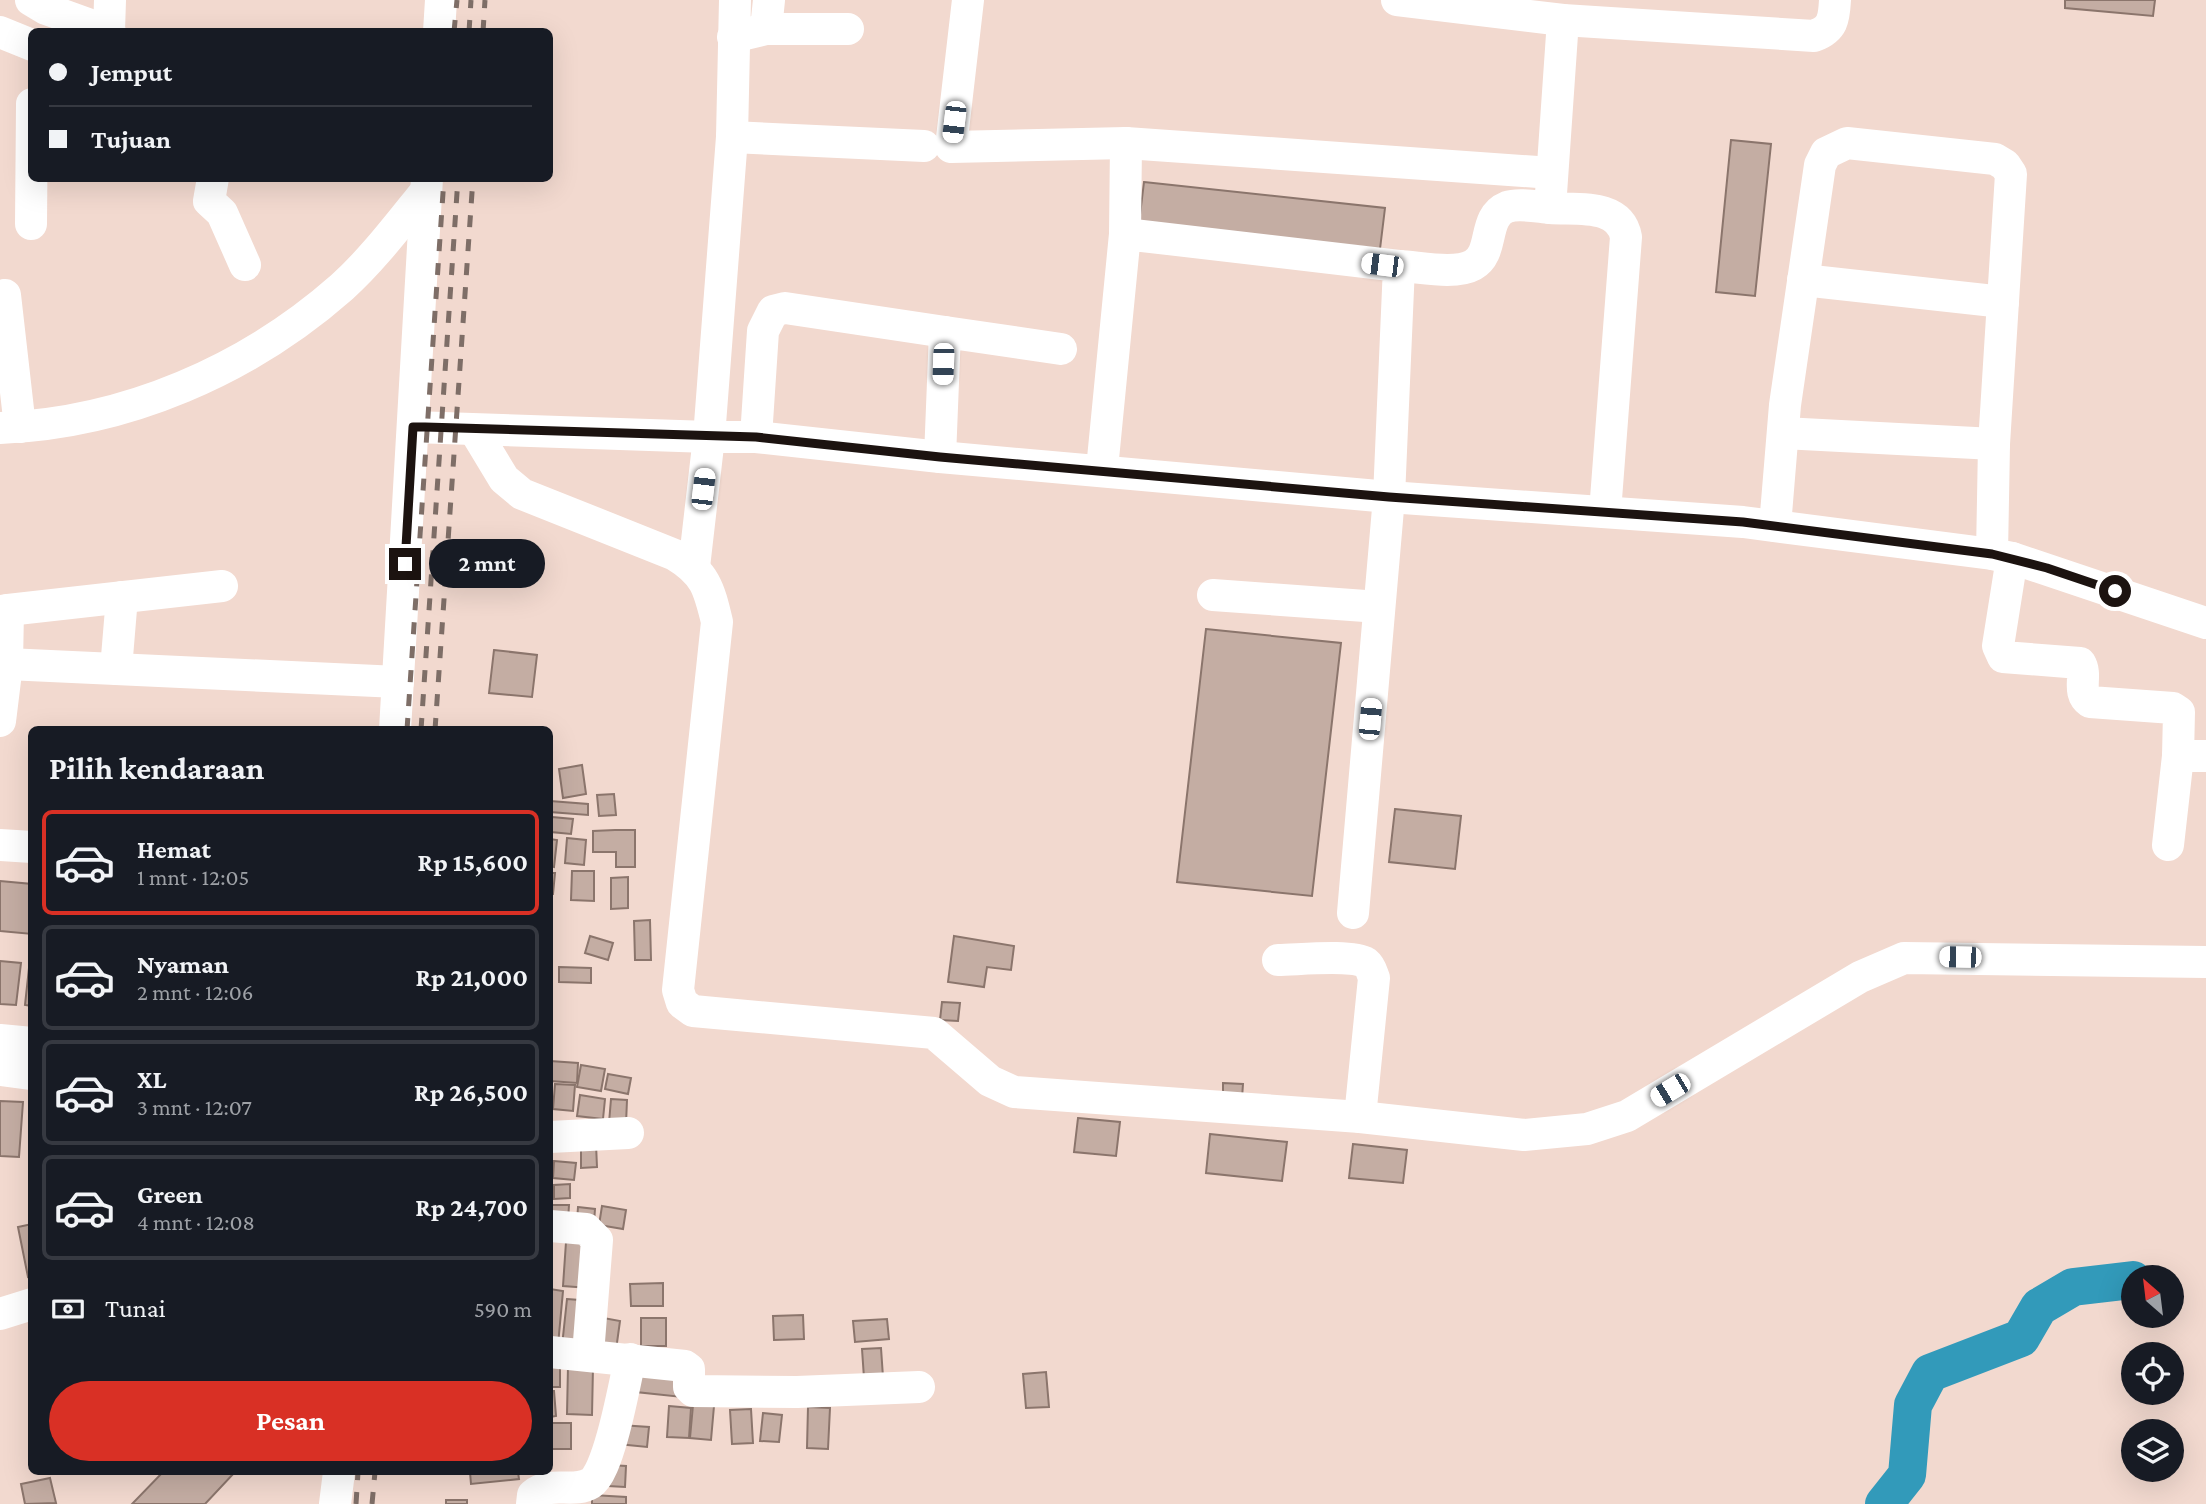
<!DOCTYPE html>
<html lang="id">
<meta charset="utf-8">
<style>
:root{--surface:#171b24;--page:#242831;--text:#f1f3f6;--muted:#9ea1a6;--line:#363941;--accent:#d93025}
body{margin:0;font-family:"Crimson Pro",serif;background:var(--page);color:var(--text);height:100vh;display:flex;flex-direction:column;font-size:26px;white-space:nowrap}
*{box-sizing:border-box;margin:0}
p{font-size:23px;color:var(--muted)}
.icon{flex:none;width:38px;height:38px;fill:none;stroke:currentColor;stroke-width:2;stroke-linecap:round;stroke-linejoin:round}
.map{position:relative;flex:1;overflow:hidden}
.sheet{position:absolute;left:28px;top:726px;width:525px;height:749px;display:flex;flex-direction:column;background:var(--surface);border-radius:10px;box-shadow:0 7px 28px #0002}
.sheet>*{flex:none}
.top-card{position:absolute;left:28px;top:28px;width:525px;height:154px;border-radius:10px;box-shadow:0 7px 28px #0002;display:grid;align-content:center;height:154px;padding:0 21px;background:var(--surface)}
.needle{width:46px;rotate:332deg}
.fabs{position:absolute;left:2121px;top:1265px;display:grid;gap:14px}
.fabs a{display:grid;place-items:center;width:63px;height:63px;border-radius:50%;background:var(--surface);box-shadow:0 7px 28px #0002;font-size:35px}
.end{position:absolute;width:32px;height:32px;margin:-16px;border:9px solid #1c1310;background:#fff;box-shadow:0 0 0 4px #fff}
.from{border-radius:50%}
.bubble{position:absolute;height:49px;border-radius:24px;background:var(--surface);box-shadow:0 7px 28px #0002;font-size:23px;font-weight:700;line-height:49px;text-align:center}
.car{position:absolute;width:21px;height:42px;margin:-21px -10px;border-radius:9px;box-shadow:0 0 5px 2px #0007;background:linear-gradient(#fff 24%,#345 0 40%,#fff 0 76%,#345 0 86%,#fff 0)}
.top-card b{display:flex;align-items:center;gap:24px;height:66px;font-size:26px}
.top-card b+b{border-top:2px solid var(--line)}
.top-card i{width:18px;height:18px;background:var(--text)}
ul{padding:0;list-style:none}
li{display:flex;align-items:center;gap:21px;height:105px;margin:0 14px 10px;padding:0 7px;border:4px solid var(--line);border-radius:10px}
li div{flex:1}
li b{display:block;font-size:26px}
li em{font-style:normal;font-weight:700}
li.current{border-color:var(--accent)}
li>.icon{width:63px;height:63px;stroke-width:1.5}
h2{padding:0 21px;font-size:32px;line-height:84px}
.pay{display:flex;align-items:center;gap:18px;height:77px;padding:0 21px;font-size:26px}
.pay p{margin-inline-start:auto}
.button{display:flex;gap:14px;margin-top:auto;padding:14px 21px}
.button a{flex:1;height:80px;border-radius:42px;background:var(--accent);color:#fff;font-size:28px;font-weight:700;line-height:80px;text-align:center}
.map>svg:first-child{display:block}
.lines{fill:none;stroke-linecap:round;stroke-linejoin:round}
.river{stroke:#329aba;stroke-width:38}
.building{fill:#c4ada3;stroke:#8b756c;stroke-width:2}
.minor{stroke:#fff;stroke-width:32}
.rail{stroke:#7e6e67;stroke-width:5;stroke-dasharray:12 12;stroke-linecap:butt}
.route{stroke:#1c1310;stroke-width:9}
</style>
<div class="map">
<svg width="2206" height="1504" viewBox="0 0 2206 1504">
<rect width="100%" height="100%" fill="#f2d9cf"/>
<g class="lines">
<polyline class="river" points="1884,1504 1907,1475 1913,1405 1930,1373 2021,1338 2039,1307 2073,1287 2133,1280"/>
</g>
<g class="building">
<polygon points="2065,0 2155,0 2153,16 2065,8"/>
<polygon points="1731,140 1771,144 1755,296 1716,292"/>
<polygon points="1144,182 1385,208 1380,249 1139,223"/>
<polygon points="1206,629 1341,643 1312,896 1177,882"/>
<polygon points="494,650 537,655 532,697 489,693"/>
<polygon points="582,765 586,794 563,798 559,769"/>
<polygon points="614,794 616,815 599,816 597,795"/>
<polygon points="550,801 588,804 588,815 550,812"/>
<polygon points="1395,809 1461,816 1455,869 1389,862"/>
<polygon points="552,817 573,819 571,834 551,832"/>
<polygon points="615,830 635,830 635,867 616,867 616,852 593,852 593,831"/>
<polygon points="567,838 586,840 584,865 565,863"/>
<polygon points="550,839 557,840 554,867 550,866"/>
<polygon points="572,871 594,871 594,901 571,900"/>
<polygon points="550,873 555,873 553,894 550,894"/>
<polygon points="628,877 628,908 611,909 611,878"/>
<polygon points="0,881 32,884 32,934 0,931"/>
<polygon points="650,920 651,960 635,960 634,921"/>
<polygon points="590,936 613,943 608,960 585,953"/>
<polygon points="954,936 1014,946 1011,970 987,967 984,987 948,982"/>
<polygon points="0,961 21,963 16,1005 0,1004"/>
<polygon points="559,967 591,968 591,983 559,982"/>
<polygon points="29,968 32,968 32,1006 25,1005"/>
<polygon points="942,1002 960,1003 958,1021 940,1020"/>
<polygon points="550,1061 578,1063 577,1083 550,1081"/>
<polygon points="581,1065 605,1069 601,1091 577,1087"/>
<polygon points="608,1074 631,1078 628,1094 605,1089"/>
<polygon points="1223,1083 1243,1084 1242,1098 1223,1097"/>
<polygon points="555,1084 575,1085 573,1111 553,1109"/>
<polygon points="580,1095 605,1099 603,1119 577,1116"/>
<polygon points="611,1099 627,1100 626,1124 609,1123"/>
<polygon points="0,1101 23,1102 19,1157 0,1156"/>
<polygon points="1078,1118 1120,1122 1116,1156 1074,1152"/>
<polygon points="1210,1134 1287,1142 1282,1181 1206,1173"/>
<polygon points="596,1144 597,1167 581,1168 581,1145"/>
<polygon points="1353,1144 1407,1150 1403,1183 1349,1178"/>
<polygon points="554,1161 576,1163 574,1180 553,1178"/>
<polygon points="570,1184 570,1198 554,1199 554,1185"/>
<polygon points="550,1205 569,1205 568,1221 550,1221"/>
<polygon points="602,1206 626,1210 623,1229 599,1225"/>
<polygon points="578,1207 595,1209 594,1223 577,1221"/>
<polygon points="32,1224 32,1276 28,1277 18,1227"/>
<polygon points="566,1242 592,1244 589,1288 563,1286"/>
<polygon points="663,1283 663,1306 631,1306 630,1284"/>
<polygon points="550,1289 563,1291 558,1345 550,1345"/>
<polygon points="567,1299 592,1301 587,1348 562,1346"/>
<polygon points="803,1315 804,1339 774,1340 773,1316"/>
<polygon points="598,1317 620,1321 616,1350 594,1347"/>
<rect x="641" y="1318" width="25" height="28"/>
<polygon points="887,1319 889,1339 855,1342 853,1321"/>
<polygon points="881,1348 883,1377 864,1378 862,1349"/>
<rect x="550" y="1361" width="10" height="26"/>
<polygon points="640,1363 685,1368 682,1397 636,1392"/>
<polygon points="568,1366 593,1367 592,1415 567,1414"/>
<polygon points="1046,1372 1049,1407 1026,1408 1023,1374"/>
<polygon points="550,1391 554,1391 556,1416 550,1417"/>
<polygon points="693,1405 714,1406 711,1440 690,1438"/>
<polygon points="669,1406 691,1408 689,1438 667,1437"/>
<polygon points="808,1407 830,1408 828,1449 807,1448"/>
<polygon points="751,1409 753,1443 732,1444 730,1410"/>
<polygon points="763,1413 782,1415 779,1442 760,1441"/>
<rect x="550" y="1423" width="21" height="26"/>
<polygon points="620,1425 649,1427 647,1447 618,1444"/>
<polygon points="609,1465 626,1466 625,1487 608,1486"/>
<polygon points="163,1472 235,1472 205,1504 132,1504"/>
<polygon points="470,1472 518,1472 519,1479 471,1484"/>
<polygon points="50,1478 56,1503 25,1504 21,1484"/>
<polygon points="592,1495 626,1497 626,1504 592,1504"/>
<rect x="446" y="1500" width="21" height="4"/>
</g>
<g class="lines">
<g class="minor">
<polyline points="31,0 46,9 110,32"/>
<polyline points="968,0 951,147 1126,143 1552,173"/>
<path d="M1397 0 1563 20 1814 36C1833 29 1834 19 1835 0"/>
<path d="M1563 20 1550 208C1577 210 1620 203 1626 237L1605 512"/>
<polyline points="766,29 769,0"/>
<polyline points="109,31 110,0"/>
<polyline points="0,32 32,45"/>
<polyline points="439,32 441,0"/>
<polyline points="733,37 766,29 848,29"/>
<polyline points="732,137 924,146"/>
<polyline points="213,178 209,201 222,213 245,265"/>
<polyline points="31,224 32,104"/>
<polyline points="1125,234 1126,143"/>
<path d="M1399 266C1420 267 1455 275 1473 265 1495 253 1482 217 1507 207 1519 203 1538 207 1550 208"/>
<polyline points="1803,280 2003,302"/>
<polyline points="5,295 20,427"/>
<polyline points="413,427 709,437 732,137 735,0"/>
<path d="M0 428C126 423 248 370 342 287 373 259 400 223 426 191"/>
<path d="M475 431 504 479 522 494 675 555C705 573 709 588 717 622L678 990 682 1003 693 1011 934 1033 990 1081 1014 1092 1360 1117 1524 1135 1587 1129 1627 1116 1860 977 1904 958 2206 962"/>
<polyline points="1783,433 1994,444"/>
<polyline points="756,437 763,331 773,311 785,308 945,332"/>
<polyline points="940,457 945,332 1061,349"/>
<polyline points="1102,469 1125,234 1399,266 1389,497 1353,913"/>
<polyline points="1775,526 1785,405 1820,165 1826,153 1847,143 1995,159 2005,165 2011,174 1994,444 1992,554"/>
<polyline points="2012,558 2206,623"/>
<path d="M694 567 709 437H756L940 457 1389 497 1743 522 1992 554 2012 558 1998 646 2003 657 2080 663C2088 676 2076 692 2090 702L2173 708 2179 712 2178 756 2168 845"/>
<polyline points="1213,595 1379,607"/>
<polyline points="8,610 222,586"/>
<polyline points="0,611 8,610 7,664 0,721"/>
<polyline points="7,664 398,682"/>
<polyline points="116,669 122,597"/>
<polyline points="395,730 427,178"/>
<polyline points="2178,756 2206,756"/>
<polyline points="0,845 32,847"/>
<path d="M1278 960C1297 960 1351 954 1366 963 1371 967 1372 973 1374 978L1360 1117"/>
<polyline points="0,1040 32,1043"/>
<polyline points="0,1070 32,1074"/>
<polyline points="550,1137 628,1133"/>
<polyline points="550,1226 586,1229 597,1240 588,1354"/>
<polyline points="0,1314 32,1304"/>
<polyline points="550,1352 685,1366 689,1369 689,1387 693,1391 797,1392 919,1387"/>
<polyline points="335,1504 339,1472"/>
<path d="M532 1504 533 1495C551 1480 573 1494 591 1483 609 1472 625 1382 630 1359"/>
</g>
<g class="rail">
<polyline points="454,32 457,0"/>
<polyline points="469,32 471,0"/>
<polyline points="483,32 485,0"/>
<polyline points="407,730 444,178"/>
<polyline points="421,730 458,178"/>
<polyline points="435,730 473,178"/>
<polyline points="356,1504 358,1472"/>
<polyline points="372,1504 375,1472"/>
</g>
</g>
<g class="lines">
<polyline class="route" points="405,564 413,427 425,427 756,437 940,457 1389,497 1743,522 1992,554 2047,568 2115,591"/>
</g>
</svg>
<div class="fabs">
<a><svg class="needle" viewBox="-14 -14 28 28"><path d="M0-13l5 13h-10z" fill="#e53935"/><path d="M0 13l5-13h-10z" fill="#9ea1a6"/></svg></a>
<a><svg class="icon" aria-label="locate" viewBox="0 0 24 24"><circle cx="12" cy="12" r="6"/><path d="M12 2v4M12 18v4M2 12h4M18 12h4"/></svg></a>
<a><svg class="icon" aria-label="layers" viewBox="0 0 24 24"><path d="M12 4l9 5-9 5-9-5zM3 14l9 5 9-5"/></svg></a>
</div>
<i class="end from" style="left:2115px;top:591px"></i>
<i class="end" style="left:405px;top:564px"></i>
<div class="bubble" style="left:429px;top:539px;width:116px">2 mnt</div>
<i class="car" style="left:954px;top:122px;rotate:187deg"></i>
<i class="car" style="left:1382px;top:265px;rotate:277deg"></i>
<i class="car" style="left:943px;top:364px;rotate:182deg"></i>
<i class="car" style="left:703px;top:489px;rotate:7deg"></i>
<i class="car" style="left:1370px;top:719px;rotate:5deg"></i>
<i class="car" style="left:1960px;top:957px;rotate:271deg"></i>
<i class="car" style="left:1670px;top:1090px;rotate:239deg"></i>
<div class="top-card">
<b><i class="from"></i>Jemput</b>
<b><i></i>Tujuan</b>
</div>
<section class="sheet">
<h2>Pilih kendaraan</h2>
<ul>
<li class="current"><svg class="icon" aria-label="car" viewBox="0 0 24 24"><path d="M5 17H2v-5l4-1 3-4h7l3 4 3 1v5h-3M9 17h6M6 11h13"/><circle cx="7" cy="17" r="2"/><circle cx="17" cy="17" r="2"/></svg><div><b>Hemat</b><p>1 mnt · 12:05</p></div><em>Rp 15,600</em></li>
<li><svg class="icon" aria-label="car" viewBox="0 0 24 24"><path d="M5 17H2v-5l4-1 3-4h7l3 4 3 1v5h-3M9 17h6M6 11h13"/><circle cx="7" cy="17" r="2"/><circle cx="17" cy="17" r="2"/></svg><div><b>Nyaman</b><p>2 mnt · 12:06</p></div><em>Rp 21,000</em></li>
<li><svg class="icon" aria-label="car" viewBox="0 0 24 24"><path d="M5 17H2v-5l4-1 3-4h7l3 4 3 1v5h-3M9 17h6M6 11h13"/><circle cx="7" cy="17" r="2"/><circle cx="17" cy="17" r="2"/></svg><div><b>XL</b><p>3 mnt · 12:07</p></div><em>Rp 26,500</em></li>
<li><svg class="icon" aria-label="car" viewBox="0 0 24 24"><path d="M5 17H2v-5l4-1 3-4h7l3 4 3 1v5h-3M9 17h6M6 11h13"/><circle cx="7" cy="17" r="2"/><circle cx="17" cy="17" r="2"/></svg><div><b>Green</b><p>4 mnt · 12:08</p></div><em>Rp 24,700</em></li>
</ul>
<div class="pay"><svg class="icon" aria-label="cash" viewBox="0 0 24 24"><path d="M3 7h18v10H3z"/><circle cx="12" cy="12" r="2"/></svg>Tunai<p>590 m</p></div>
<div class="button"><a>Pesan</a></div>
</section>
</div>
